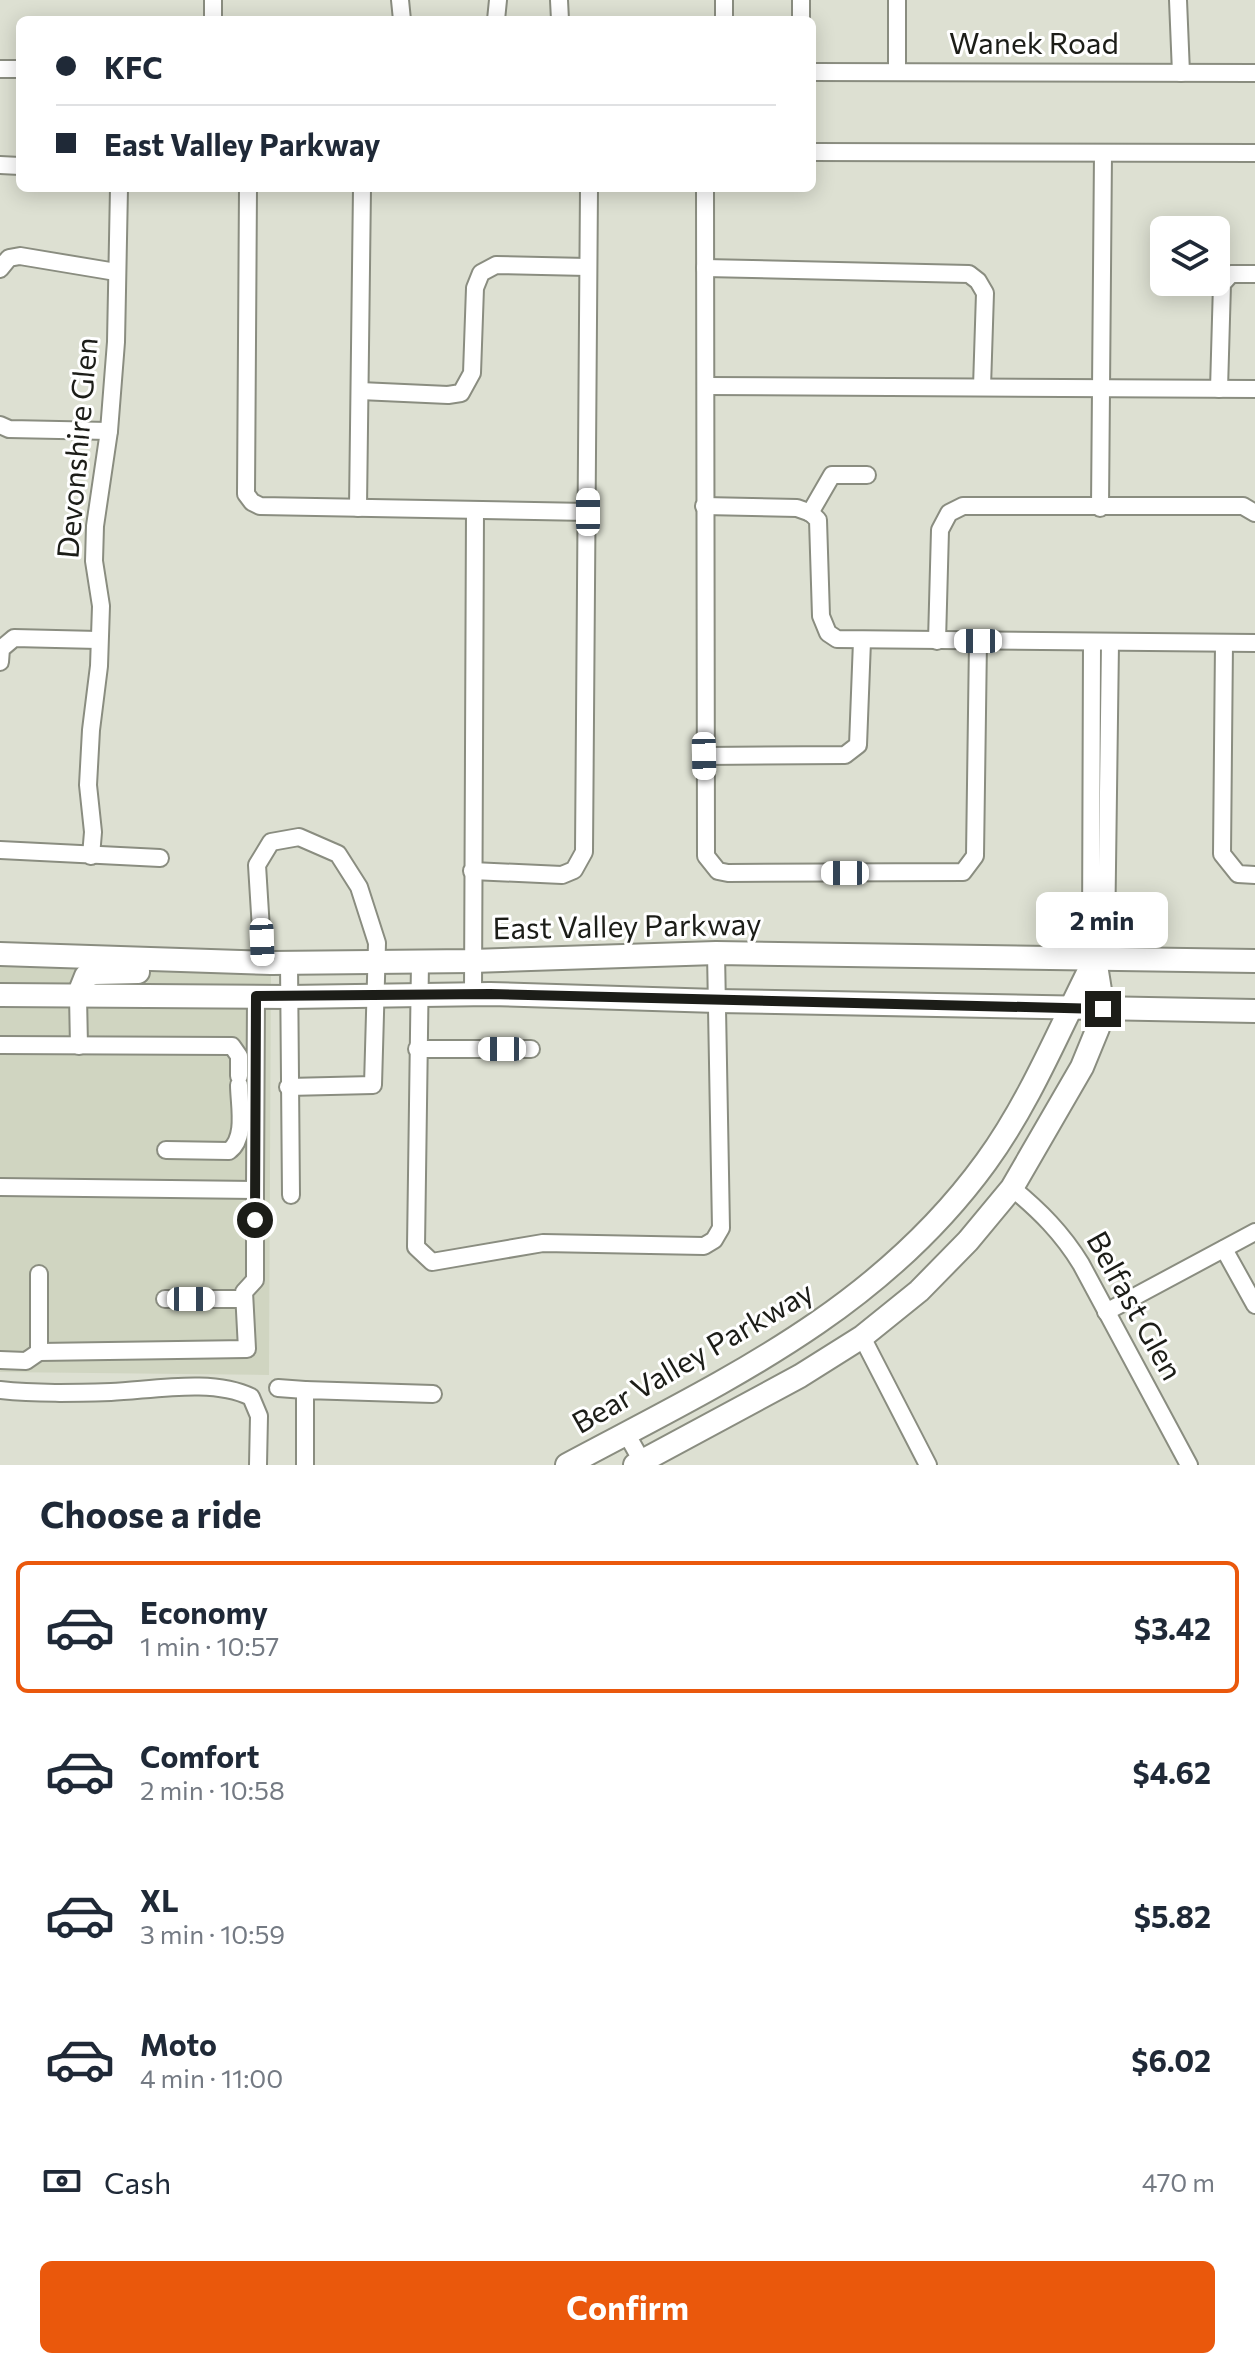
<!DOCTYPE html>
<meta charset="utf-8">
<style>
:root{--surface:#fff;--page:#f6f6f7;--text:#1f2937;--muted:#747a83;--line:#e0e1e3;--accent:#ea580c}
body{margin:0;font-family:Commissioner,sans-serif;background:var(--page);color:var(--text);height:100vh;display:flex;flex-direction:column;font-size:30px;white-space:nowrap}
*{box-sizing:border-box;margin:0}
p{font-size:26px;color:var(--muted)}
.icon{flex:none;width:44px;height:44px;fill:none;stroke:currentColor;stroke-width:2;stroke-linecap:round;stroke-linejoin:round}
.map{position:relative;height:1465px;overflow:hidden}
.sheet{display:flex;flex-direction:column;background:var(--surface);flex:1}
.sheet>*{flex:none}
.hud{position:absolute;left:16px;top:16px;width:800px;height:176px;border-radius:12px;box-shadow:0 4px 20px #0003;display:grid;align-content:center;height:176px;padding:0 40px;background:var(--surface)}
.controls{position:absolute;left:1150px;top:216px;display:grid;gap:16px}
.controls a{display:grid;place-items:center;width:80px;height:80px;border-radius:12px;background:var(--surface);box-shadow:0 4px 20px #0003;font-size:40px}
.end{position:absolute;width:36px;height:36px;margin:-18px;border:10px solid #1c1d18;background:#fff;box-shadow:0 0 0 4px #fff}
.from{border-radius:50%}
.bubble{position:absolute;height:56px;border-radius:12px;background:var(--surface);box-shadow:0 4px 20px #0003;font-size:26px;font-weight:700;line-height:56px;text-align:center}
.car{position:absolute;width:24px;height:48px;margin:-24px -12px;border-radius:10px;box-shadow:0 0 6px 2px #0007;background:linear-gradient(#fff 24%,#345 0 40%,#fff 0 76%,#345 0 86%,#fff 0)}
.hud b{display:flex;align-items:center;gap:28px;height:76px;font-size:30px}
.hud b+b{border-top:2px solid var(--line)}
.hud i{width:20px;height:20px;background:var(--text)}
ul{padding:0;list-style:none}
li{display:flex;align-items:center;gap:24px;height:132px;margin:0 16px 12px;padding:0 24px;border:4px solid transparent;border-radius:12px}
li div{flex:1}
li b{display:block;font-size:30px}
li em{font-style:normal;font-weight:700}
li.selected{border-color:var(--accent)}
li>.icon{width:72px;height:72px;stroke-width:1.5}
h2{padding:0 40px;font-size:36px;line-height:96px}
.pay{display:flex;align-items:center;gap:20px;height:88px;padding:0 40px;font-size:30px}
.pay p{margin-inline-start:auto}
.action{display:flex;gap:16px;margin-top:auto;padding:16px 40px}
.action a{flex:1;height:92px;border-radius:12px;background:var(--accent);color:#fff;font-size:32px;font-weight:700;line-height:92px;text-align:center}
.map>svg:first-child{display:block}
.built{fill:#d0d5c1}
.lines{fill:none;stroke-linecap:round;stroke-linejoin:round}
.minor-casing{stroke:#8a8d80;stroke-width:20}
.major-casing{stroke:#8a8d80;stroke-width:26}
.minor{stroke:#fff;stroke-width:16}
.major{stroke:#fff;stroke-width:22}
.route{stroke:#1c1d18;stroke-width:10}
.labels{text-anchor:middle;stroke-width:6;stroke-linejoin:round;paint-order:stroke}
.street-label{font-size:30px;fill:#1c1d18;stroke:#fff}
</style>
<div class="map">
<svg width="1255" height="1465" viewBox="0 0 1255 1465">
<rect width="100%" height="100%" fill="#dde0d2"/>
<polygon class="built" points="0,954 271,963 269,1375 0,1372"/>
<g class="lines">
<g class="minor-casing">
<g id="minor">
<polyline points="400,0 402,20"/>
<polyline points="559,0 560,20"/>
<polyline points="801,0 801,20"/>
<polyline points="897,0 897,72"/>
<polyline points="1178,0 1181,73"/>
<polyline points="213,20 213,0"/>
<polyline points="496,20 498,0"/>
<polyline points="724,20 724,0"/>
<polyline points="0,69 20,69"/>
<polyline points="812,72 1255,73"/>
<polyline points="812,152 1255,153"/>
<polyline points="0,165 20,166"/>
<polyline points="248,188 246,494 252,502 260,506 588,512"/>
<polyline points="705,188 706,856 718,871 728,873 963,872 975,856 978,641"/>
<polyline points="705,268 969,274 978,281 985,293 982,387"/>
<polyline points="0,269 9,258 20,256 116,272"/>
<polyline points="706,386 1255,389"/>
<polyline points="1219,389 1222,284 1231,274 1255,274"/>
<polyline points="360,391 448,395 461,393 472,373 475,288 481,273 496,265 587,267"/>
<polyline points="0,425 9,429 109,431"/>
<polyline points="704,506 797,508 811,513 818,520 821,616 828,633 837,639 1255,643"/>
<polyline points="358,508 362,188"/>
<polyline points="1100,508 1103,153"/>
<polyline points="810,513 832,475 867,475"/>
<polyline points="937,641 940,530 949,513 963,506 1243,506 1255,513"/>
<polyline points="1092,643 1091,941 1095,959"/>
<polyline points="1224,643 1222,854 1238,874 1255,875"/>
<polyline points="0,662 1,649 14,638 98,640"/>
<polyline points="704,756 845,755 858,745 862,641"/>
<polyline points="0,850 160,858"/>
<polyline points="91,856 93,832 88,785 91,730 99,666 101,606 94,561 95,526 109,431 116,342 119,188"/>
<polyline points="472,871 562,875 574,870 584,852 589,188"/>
<polyline points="1095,959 1106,941 1110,643"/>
<polyline points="263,962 257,865 271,842 299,837 338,854 359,887 377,943 373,1085 288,1087"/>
<polyline points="420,962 416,1247 432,1262 543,1243 704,1246 714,1240 721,1228 716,953"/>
<polyline points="289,963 291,1195"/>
<polyline points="473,994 475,510"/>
<polyline points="78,996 79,1046"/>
<polyline points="0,1045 232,1046 239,1056 239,1076"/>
<polyline points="417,1049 531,1049"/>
<path d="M166 1150 229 1151C247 1138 239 1104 239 1085"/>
<polyline points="0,1187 255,1190 256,996"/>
<path d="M1012 1188C1040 1211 1062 1233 1081 1264L1189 1465"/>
<polyline points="1224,1249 1255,1305"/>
<polyline points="39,1274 39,1352"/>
<polyline points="165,1299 244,1299"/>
<polyline points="1106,1312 1255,1232"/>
<polyline points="862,1337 928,1465"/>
<polyline points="0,1360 26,1361 39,1352 247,1349 244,1292 255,1280 255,1190"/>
<polyline points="278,1388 305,1390"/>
<path d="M0 1390C36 1394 74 1393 111 1392 153 1390 213 1378 251 1397L259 1416 258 1465"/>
<polyline points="626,1433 644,1465"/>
<polyline points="305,1465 305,1390 433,1394"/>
</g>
</g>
<g class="major-casing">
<g id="major">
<polyline points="0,954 271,963 472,961 716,953 1255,961"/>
<polyline points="0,995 289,997 490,994 717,1001 1255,1011"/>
<polyline points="78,996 86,976 94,973 138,972"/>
<path d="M567 1465C724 1381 878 1311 986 1162 1031 1100 1060 1027 1095 959"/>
<polyline points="635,1465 800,1376 862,1337 919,1291 968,1241 1012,1188 1082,1067 1098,1028 1103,1009 1095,959"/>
</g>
</g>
<use href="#minor" class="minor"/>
<use href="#major" class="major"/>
</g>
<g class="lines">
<polyline class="route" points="255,1220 256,996 490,994 1103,1009"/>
</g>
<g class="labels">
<g class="street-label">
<text x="1034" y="54">Wanek Road</text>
<text transform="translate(78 448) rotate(-85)" y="10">Devonshire Glen</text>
<text transform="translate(627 927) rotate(-1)" y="10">East Valley Parkway</text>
<text transform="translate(1134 1306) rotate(61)" y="10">Belfast Glen</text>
<text transform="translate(693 1358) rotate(-30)" y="10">Bear Valley Parkway</text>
</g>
</g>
</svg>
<div class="controls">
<a><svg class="icon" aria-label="layers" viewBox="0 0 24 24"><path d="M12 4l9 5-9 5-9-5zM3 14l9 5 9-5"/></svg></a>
</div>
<i class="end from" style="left:255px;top:1220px"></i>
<i class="end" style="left:1103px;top:1009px"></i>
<div class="bubble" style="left:1036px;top:892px;width:132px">2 min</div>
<i class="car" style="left:588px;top:512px;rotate:0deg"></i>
<i class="car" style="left:978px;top:641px;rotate:270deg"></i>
<i class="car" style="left:704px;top:756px;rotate:179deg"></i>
<i class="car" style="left:845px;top:873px;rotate:270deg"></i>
<i class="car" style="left:262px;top:942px;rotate:178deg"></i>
<i class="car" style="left:502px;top:1049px;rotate:270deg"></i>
<i class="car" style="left:191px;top:1299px;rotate:90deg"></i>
<div class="hud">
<b><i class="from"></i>KFC</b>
<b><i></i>East Valley Parkway</b>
</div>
</div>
<section class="sheet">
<h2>Choose a ride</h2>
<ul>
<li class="selected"><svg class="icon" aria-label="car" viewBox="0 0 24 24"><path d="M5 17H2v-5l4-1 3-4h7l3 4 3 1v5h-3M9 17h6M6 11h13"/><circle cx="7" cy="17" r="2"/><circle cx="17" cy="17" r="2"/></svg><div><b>Economy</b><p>1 min · 10:57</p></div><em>$3.42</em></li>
<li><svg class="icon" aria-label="car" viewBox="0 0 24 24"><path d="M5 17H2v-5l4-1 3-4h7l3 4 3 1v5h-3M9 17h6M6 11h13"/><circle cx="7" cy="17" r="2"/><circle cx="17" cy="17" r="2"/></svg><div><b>Comfort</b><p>2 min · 10:58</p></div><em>$4.62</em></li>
<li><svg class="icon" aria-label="car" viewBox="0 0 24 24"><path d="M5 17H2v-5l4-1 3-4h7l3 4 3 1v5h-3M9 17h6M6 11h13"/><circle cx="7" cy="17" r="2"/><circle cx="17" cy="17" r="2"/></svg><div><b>XL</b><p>3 min · 10:59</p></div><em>$5.82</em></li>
<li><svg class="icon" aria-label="car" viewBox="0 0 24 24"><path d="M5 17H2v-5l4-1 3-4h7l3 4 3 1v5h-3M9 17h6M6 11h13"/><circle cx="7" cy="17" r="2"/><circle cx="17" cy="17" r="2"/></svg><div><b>Moto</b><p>4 min · 11:00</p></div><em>$6.02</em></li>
</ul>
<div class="pay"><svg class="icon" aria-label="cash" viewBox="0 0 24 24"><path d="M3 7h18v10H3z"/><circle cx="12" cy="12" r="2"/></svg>Cash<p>470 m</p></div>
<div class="action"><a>Confirm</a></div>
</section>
